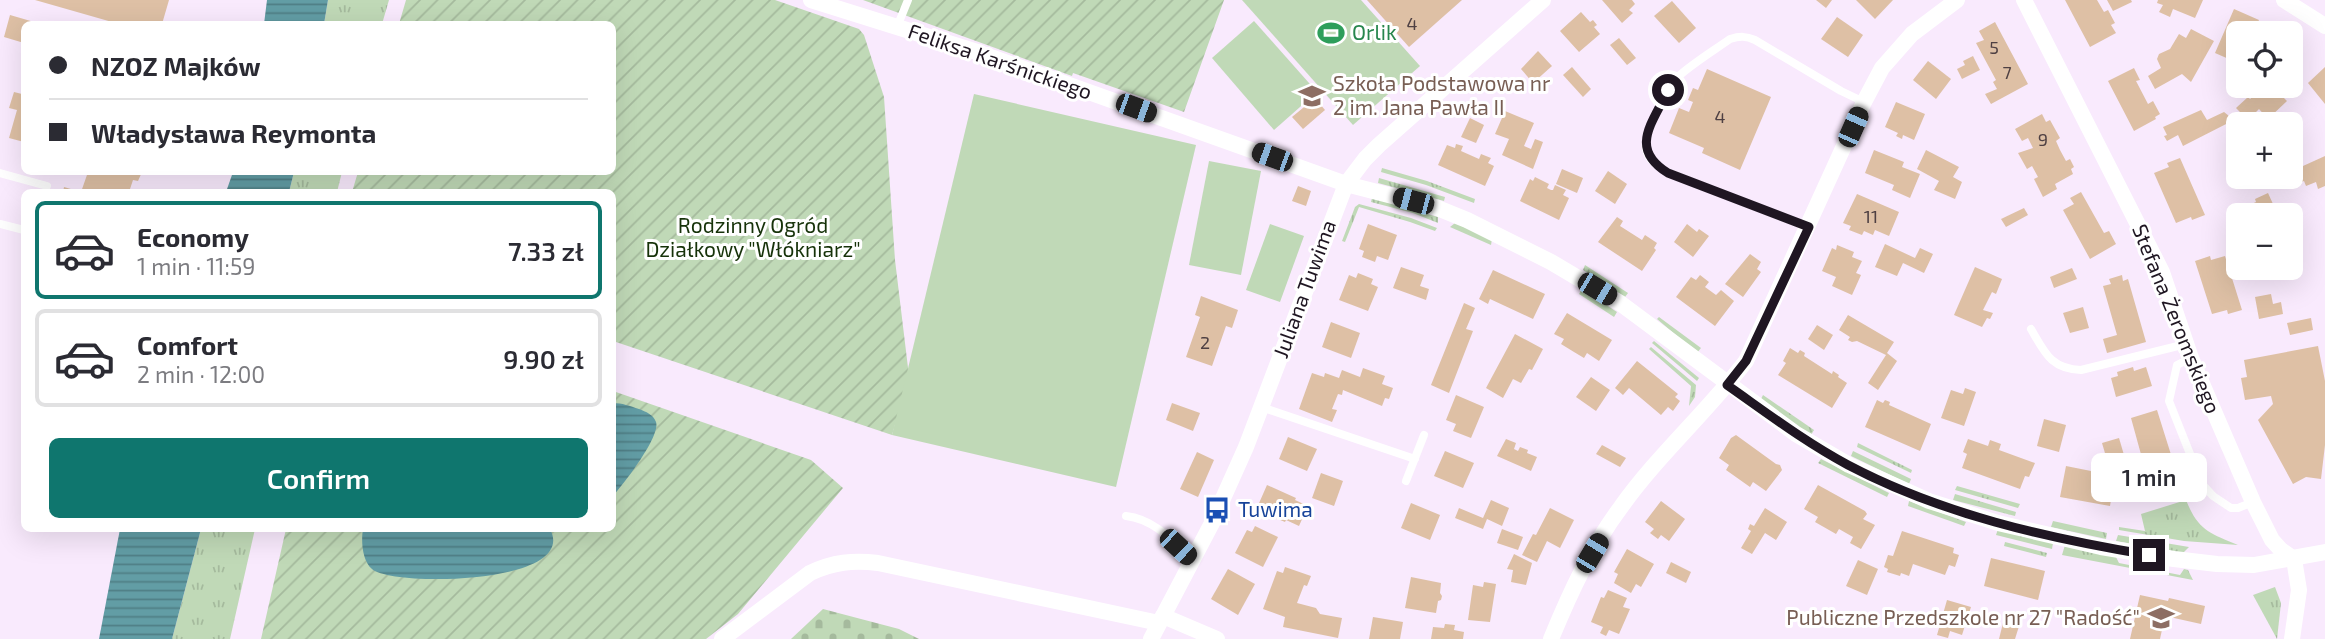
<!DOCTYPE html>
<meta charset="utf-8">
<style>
:root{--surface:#fff;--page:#f2f2f3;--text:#2b2b33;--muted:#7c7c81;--line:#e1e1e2;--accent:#0f766e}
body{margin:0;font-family:"Exo 2",sans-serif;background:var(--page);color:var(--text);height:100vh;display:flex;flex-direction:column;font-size:26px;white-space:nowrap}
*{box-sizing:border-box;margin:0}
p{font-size:23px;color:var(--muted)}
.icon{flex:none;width:38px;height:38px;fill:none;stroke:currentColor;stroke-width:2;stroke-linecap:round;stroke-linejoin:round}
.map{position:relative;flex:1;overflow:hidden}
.sheet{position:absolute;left:21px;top:189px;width:595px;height:343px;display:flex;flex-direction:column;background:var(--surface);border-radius:10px;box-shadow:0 7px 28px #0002}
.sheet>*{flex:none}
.top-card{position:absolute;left:21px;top:21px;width:595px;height:154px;border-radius:10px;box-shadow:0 7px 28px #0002;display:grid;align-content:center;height:154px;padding:0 28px;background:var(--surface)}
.fabs{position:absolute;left:2226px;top:21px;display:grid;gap:14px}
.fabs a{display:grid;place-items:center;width:77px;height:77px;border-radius:10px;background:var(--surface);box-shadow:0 7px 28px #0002;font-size:35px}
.end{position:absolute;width:32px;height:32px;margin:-16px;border:9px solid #1f1622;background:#fff;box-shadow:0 0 0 4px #fff}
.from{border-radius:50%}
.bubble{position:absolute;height:49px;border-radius:10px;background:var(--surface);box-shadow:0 7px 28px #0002;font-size:23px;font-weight:600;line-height:49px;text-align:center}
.car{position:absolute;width:21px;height:42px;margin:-21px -10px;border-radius:9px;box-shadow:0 0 5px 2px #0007;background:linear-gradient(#222 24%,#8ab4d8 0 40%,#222 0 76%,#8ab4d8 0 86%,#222 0)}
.top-card b{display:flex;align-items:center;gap:24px;height:66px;font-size:26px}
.top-card b+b{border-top:2px solid var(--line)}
.top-card i{width:18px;height:18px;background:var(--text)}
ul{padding:12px 0 0;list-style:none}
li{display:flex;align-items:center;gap:21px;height:98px;margin:0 14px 10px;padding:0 14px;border:4px solid var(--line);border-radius:10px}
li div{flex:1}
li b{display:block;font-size:26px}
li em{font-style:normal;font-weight:600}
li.current{border-color:var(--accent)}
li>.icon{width:63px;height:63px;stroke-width:1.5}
.cta{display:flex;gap:14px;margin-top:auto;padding:14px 28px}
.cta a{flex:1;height:80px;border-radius:10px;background:var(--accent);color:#fff;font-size:28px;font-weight:600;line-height:80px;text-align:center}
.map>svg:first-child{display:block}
.grass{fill:url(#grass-tufts)}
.cemetery{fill:url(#cemetery-stones)}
.garden{fill:url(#garden-furrows)}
.pitch{fill:#c0d9b7}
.water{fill:url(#water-rules)}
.building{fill:#dec0a5}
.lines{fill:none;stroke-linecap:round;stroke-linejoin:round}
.lane{stroke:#fff;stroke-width:8}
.street{stroke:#fff;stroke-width:16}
.route{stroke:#1f1622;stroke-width:9}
.labels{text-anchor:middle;stroke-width:6;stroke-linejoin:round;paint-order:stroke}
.number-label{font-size:18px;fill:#4f4043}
.leisure-label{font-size:21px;fill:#27864d;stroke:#fff;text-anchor:start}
.street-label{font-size:21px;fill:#1f1622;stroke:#fff}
.education-label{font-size:21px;fill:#785e54;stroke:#fff;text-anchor:start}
.park-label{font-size:21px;fill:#163209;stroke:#fff}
.transit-label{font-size:21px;fill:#164399;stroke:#fff;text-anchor:start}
</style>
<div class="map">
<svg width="2325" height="639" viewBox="0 0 2325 639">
<defs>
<pattern id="grass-tufts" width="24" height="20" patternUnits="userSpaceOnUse" patternTransform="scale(1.75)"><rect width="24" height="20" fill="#c0d9b7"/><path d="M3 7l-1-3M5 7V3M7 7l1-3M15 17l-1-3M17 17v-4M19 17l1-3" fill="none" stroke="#a5ba9d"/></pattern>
<pattern id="cemetery-stones" width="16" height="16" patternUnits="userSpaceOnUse" patternTransform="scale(1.75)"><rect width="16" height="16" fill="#c0d9b7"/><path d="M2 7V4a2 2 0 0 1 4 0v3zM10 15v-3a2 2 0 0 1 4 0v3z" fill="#a5ba9d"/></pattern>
<pattern id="garden-furrows" width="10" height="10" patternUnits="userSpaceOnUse" patternTransform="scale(1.75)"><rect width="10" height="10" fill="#c0d9b7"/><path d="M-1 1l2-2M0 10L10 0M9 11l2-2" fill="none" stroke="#a5ba9d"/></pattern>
<pattern id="water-rules" width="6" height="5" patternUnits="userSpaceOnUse" patternTransform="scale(1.75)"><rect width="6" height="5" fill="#629da5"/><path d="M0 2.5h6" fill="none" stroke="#507f86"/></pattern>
</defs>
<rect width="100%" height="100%" fill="#f9eafd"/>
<g class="grass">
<polygon points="328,0 389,0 382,24 324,24"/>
<polygon points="1382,168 1427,181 1475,199 1474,203 1426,185 1381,172"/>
<polygon points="294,172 342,172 337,192 289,192"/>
<polygon points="1379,178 1445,197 1444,201 1378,183"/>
<polygon points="1372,198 1438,217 1438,223 1413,213 1371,202"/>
<polygon points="1359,204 1411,218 1437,228 1435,231 1410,222 1359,207 1345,242 1342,241 1355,207"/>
<polygon points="1455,223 1492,239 1491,245 1450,227"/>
<polygon points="1585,265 1628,293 1625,297 1583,270"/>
<polygon points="1582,289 1617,312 1614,317 1579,294"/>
<polygon points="1659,317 1701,348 1697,353 1657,319"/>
<polygon points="1654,341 1699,378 1697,381 1652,343"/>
<polygon points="1651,347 1696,385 1695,397 1689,406 1691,386 1649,349"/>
<polygon points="1763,395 1814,430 1811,435 1760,401"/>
<polygon points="1858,443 1912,470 1911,473 1857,447"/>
<polygon points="1853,451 1911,479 1909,484 1851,456"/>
<polygon points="1821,459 1889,493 1887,497 1818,463"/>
<polygon points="1957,486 2020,504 2018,508 1955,490"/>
<polygon points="1955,494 2016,512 2015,516 1953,500"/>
<path d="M2186 500C2198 530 2209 533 2238 545L2184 541 2119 530V527L2145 531 2141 514Z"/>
<polygon points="1909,501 1966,522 1964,526 1908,506"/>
<polygon points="2053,521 2107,533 2106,539 2051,527"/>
<polygon points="201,529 255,529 230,639 172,639"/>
<polygon points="1998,529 2053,543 2052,549 1996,535"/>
<polygon points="2118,535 2189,547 2183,553 2116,541"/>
<polygon points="2005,542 2047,553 2046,557 2004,546"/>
<polygon points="2065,545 2116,557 2119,563 2180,575 2184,569 2188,570 2193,580 2062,555"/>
<polygon points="2275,587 2281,603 2277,639 2253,595"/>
</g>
<polygon class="cemetery" points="823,609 899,629 919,639 791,639"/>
<g class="garden">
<polygon points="406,0 775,0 859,29 864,35 884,97 895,260 909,376 892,435 613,341 612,192 352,192 358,172 612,172 612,24 399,24"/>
<polygon points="863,0 1224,0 1184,112 1073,73 1072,76"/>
<polygon points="613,391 811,460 843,488 738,614 706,639 261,639 286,529 612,528"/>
</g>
<g class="pitch">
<polygon points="1242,0 1361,0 1420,66 1353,125"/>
<polygon points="1254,21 1317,92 1274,130 1212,58"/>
<polygon points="974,94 1196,145 1116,487 892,435"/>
<polygon points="1209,161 1261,171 1241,275 1189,265"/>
<polygon points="1270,224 1304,236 1280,302 1246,290"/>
</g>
<g class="water">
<polygon points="267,0 328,0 324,24 264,24"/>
<polygon points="233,172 294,172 289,192 226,192"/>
<path d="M613 403C622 403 630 406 639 409 646 412 653 414 656 422 661 436 623 485 613 496Z"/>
<polygon points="120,529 201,529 172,639 99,639"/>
<path d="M363 529H550C580 585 391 587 372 569 362 560 361 541 363 529Z"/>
</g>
<g class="building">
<polygon points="35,0 169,0 162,24 119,24"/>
<polygon points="1367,0 1462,0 1409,47"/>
<polygon points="1602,0 1632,0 1635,4 1629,10 1633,13 1622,23"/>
<polygon points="1816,0 1832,0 1826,8"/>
<polygon points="1856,0 1893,0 1875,19"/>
<polygon points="2065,0 2097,0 2104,12 2108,10 2115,23 2111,25 2116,33 2090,47"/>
<polygon points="2107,0 2131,0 2132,2 2113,11"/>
<polygon points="2158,0 2203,0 2195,18 2173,9 2170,17 2159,12 2163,5 2157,3"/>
<polygon points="1672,1 1696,28 1679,43 1654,16"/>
<polygon points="2234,9 2259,20 2253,33 2238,33 2238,63 2215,53"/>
<polygon points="1581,12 1590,22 1593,20 1597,25 1594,27 1600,34 1579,52 1560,31"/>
<polygon points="10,15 41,24 24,24 24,43 4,37"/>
<polygon points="1837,17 1863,35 1848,57 1821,39"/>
<polygon points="1995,22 2028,84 1991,104 1985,94 1997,89 1993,82 1996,80 1976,43 1984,40 1979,31"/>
<polygon points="2191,29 2214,41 2191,82 2182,74 2155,89 2148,76 2161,68 2157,59 2159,54 2170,49 2179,34 2186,38"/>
<polygon points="1619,38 1636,58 1627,65 1610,45"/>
<polygon points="2291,39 2301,46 2291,62"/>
<polygon points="1538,51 1552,66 1533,83 1521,69"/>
<polygon points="1973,56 1980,70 1962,79 1957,69 1965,65 1963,61"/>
<polygon points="1928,61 1951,79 1936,99 1913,80"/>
<polygon points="1572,67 1591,89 1583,97 1563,75"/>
<polygon points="2325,67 2325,104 2308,83"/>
<polygon points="2134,68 2140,80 2136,81 2148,104 2153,101 2160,114 2155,117 2156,119 2134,131 2108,81"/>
<polygon points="1707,69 1771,97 1740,170 1702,153 1704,148 1669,133 1679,108 1689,112 1693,102 1688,100 1693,88 1698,90"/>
<polygon points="2265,86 2282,86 2277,91 2287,101 2268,119 2259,109 2248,120 2236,108 2248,97 2250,99"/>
<polygon points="24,87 24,142 9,138 17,110 9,108 14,92 22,94"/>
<polygon points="1315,98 1325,110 1303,129 1292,117"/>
<polygon points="1896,102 1925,114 1914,140 1903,135 1902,139 1896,136 1898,133 1885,127"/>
<polygon points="2201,110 2207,120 2224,112 2234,120 2183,146 2178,135 2167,141 2164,136 2167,135 2163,127"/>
<polygon points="1505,111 1534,123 1524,146 1531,149 1535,139 1543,142 1533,169 1502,155 1509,139 1495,134"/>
<polygon points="2042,114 2046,122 2050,120 2060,138 2056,141 2060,150 2066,161 2070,159 2074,167 2071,169 2073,174 2055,184 2057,189 2043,197 2034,179 2038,177 2032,166 2027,169 2018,153 2033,148 2028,138 2022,141 2015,129"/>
<polygon points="1470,118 1484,125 1476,143 1461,137"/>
<polygon points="1456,144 1463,146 1461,151 1479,159 1481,154 1491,158 1488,163 1494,166 1485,186 1438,165 1447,145 1455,148"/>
<polygon points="1874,150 1904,162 1902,167 1920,174 1910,198 1892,190 1894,185 1865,173"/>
<polygon points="1926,150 1959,167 1953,177 1962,182 1955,199 1934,190 1939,181 1917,169"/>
<polygon points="2325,156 2325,186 2318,189 2316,182 2306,186 2304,181 2297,184 2292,171"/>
<polygon points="2180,158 2205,215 2192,220 2191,217 2176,223 2154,173 2169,167 2167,163"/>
<polygon points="1562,169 1583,178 1577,193 1556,184"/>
<polygon points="1608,171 1627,184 1615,204 1595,191"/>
<polygon points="88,172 142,172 138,181 133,180 129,192 81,192"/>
<polygon points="1535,177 1549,184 1547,188 1551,190 1553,190 1555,185 1566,190 1563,195 1569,198 1559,220 1520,201 1530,179 1533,181"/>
<polygon points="1298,186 1311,191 1306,206 1292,201"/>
<polygon points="64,187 81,192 63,192"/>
<polygon points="2081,192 2104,233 2109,231 2116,244 2090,259 2063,210 2074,204 2070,198"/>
<polygon points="2268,193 2278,215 2238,215 2238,236 2229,214 2256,202 2255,199"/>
<polygon points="1857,194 1899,212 1889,236 1875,230 1873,235 1864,231 1862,235 1849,230 1851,226 1843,223"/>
<polygon points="2024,208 2028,215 2006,227 2001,219"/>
<polygon points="1617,217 1623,221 1620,226 1642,240 1645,235 1657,243 1654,248 1656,250 1642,271 1598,242"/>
<polygon points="1368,224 1397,235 1388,260 1377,256 1375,262 1362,257 1364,251 1359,249"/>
<polygon points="1687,224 1697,232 1699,229 1709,236 1693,257 1674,242"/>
<polygon points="1885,244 1915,258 1920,248 1933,254 1924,273 1903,263 1897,276 1875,267"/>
<polygon points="1837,245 1854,252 1852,257 1862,261 1856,273 1861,275 1852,295 1832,286 1836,277 1822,271 1832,248 1836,250"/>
<polygon points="1750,254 1761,262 1757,269 1761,272 1743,297 1725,284"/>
<polygon points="2210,256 2211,260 2225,256 2242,310 2228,314 2227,310 2212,314 2195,261"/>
<polygon points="1401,267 1424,275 1420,286 1429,289 1426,300 1393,288"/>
<polygon points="1975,267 2002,279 1996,294 1992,292 1983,310 1993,313 1990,319 1987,318 1982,327 1954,315"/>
<polygon points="2072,268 2077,279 2054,288 2050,277"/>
<polygon points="1493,270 1545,294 1533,319 1490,299 1488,304 1479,299"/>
<polygon points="1358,273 1373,279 1371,284 1378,287 1368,311 1339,300 1349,275 1356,278"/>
<polygon points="1700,275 1709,282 1705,287 1716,295 1721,290 1734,301 1715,326 1676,297 1691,277 1696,280"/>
<polygon points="2122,275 2123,281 2128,279 2146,342 2107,353 2103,339 2117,335 2103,286 2111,284 2109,279"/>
<polygon points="2271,294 2273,304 2281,302 2283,314 2259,319 2255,297"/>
<polygon points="1201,296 1238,310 1232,328 1226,326 1212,366 1186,357 1200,317 1195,315"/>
<polygon points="1464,303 1475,308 1466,329 1473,331 1449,393 1431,385"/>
<polygon points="2083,307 2089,328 2070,333 2063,313"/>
<polygon points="1567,313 1612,340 1599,361 1587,353 1584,358 1574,352 1561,344 1564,339 1554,334"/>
<polygon points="1848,315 1894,342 1887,353 1897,361 1878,390 1868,383 1886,355 1857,341 1852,342 1848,340 1850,337 1839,330"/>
<polygon points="2311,318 2313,330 2290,335 2287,323"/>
<polygon points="1331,322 1360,333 1351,358 1322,347"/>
<polygon points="1817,325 1833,335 1824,350 1808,339"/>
<polygon points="1515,334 1543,349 1532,370 1529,369 1521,383 1513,379 1503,398 1486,388"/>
<polygon points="2318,346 2325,381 2325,445 2321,479 2306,477 2293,484 2258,420 2273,404 2271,396 2245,400 2241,378 2247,377 2244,360"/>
<polygon points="1790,348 1798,353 1800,350 1805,353 1804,356 1832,374 1833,371 1839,375 1838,377 1847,383 1832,408 1778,375 1786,363 1783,361"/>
<polygon points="1637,361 1678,394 1675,397 1680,401 1673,411 1668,407 1661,415 1629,388 1623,395 1615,388"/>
<polygon points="2133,367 2134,371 2146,367 2152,386 2116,397 2111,378 2118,376 2117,372"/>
<polygon points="1363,368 1385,376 1382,384 1393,388 1389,399 1385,398 1382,406 1343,390 1342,395 1338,394 1332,409 1337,410 1332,422 1299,409 1312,373 1324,377 1325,373 1339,378 1342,370 1360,377"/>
<polygon points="1591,377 1610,390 1596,411 1576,397"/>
<polygon points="1965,388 1976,392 1964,426 1941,418 1951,390 1963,394"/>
<polygon points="1456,395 1484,407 1471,438 1453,431 1456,424 1446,420"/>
<polygon points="1877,400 1883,403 1885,400 1890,402 1889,405 1931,424 1920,451 1865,427"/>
<polygon points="1172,403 1200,413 1193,431 1166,420"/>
<polygon points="2157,410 2178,477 2182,476 2184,484 2181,485 2182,489 2153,498 2131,418"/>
<polygon points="2044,419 2066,425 2059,452 2037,446"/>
<polygon points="1736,435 1776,464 1780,465 1782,470 1766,491 1753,482 1750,487 1726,470 1729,465 1719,458 1731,438"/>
<polygon points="1288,437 1317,449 1307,471 1279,459"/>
<polygon points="2119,438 2124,455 2107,460 2102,443"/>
<polygon points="1506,439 1516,443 1514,449 1518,451 1520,447 1528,450 1527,453 1537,457 1531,471 1497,456"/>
<polygon points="1968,439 1988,446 1990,440 2001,444 1999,450 2035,463 2029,477 2025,476 2020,489 1962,468 1967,454 1963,452"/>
<polygon points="1602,445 1626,458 1620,467 1596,454"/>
<polygon points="1445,451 1474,463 1463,488 1434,476"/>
<polygon points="1197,452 1214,460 1198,497 1180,489"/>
<polygon points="2066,466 2111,475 2109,487 2113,488 2110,506 2060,497"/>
<polygon points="1321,473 1343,481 1334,506 1312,498"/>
<polygon points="1267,485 1296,498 1295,500 1308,506 1299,526 1286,520 1285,522 1256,510"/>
<polygon points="1818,485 1865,511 1867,514 1863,519 1875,525 1861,549 1850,543 1853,537 1839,529 1836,534 1815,522 1818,517 1804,509"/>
<polygon points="1491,500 1509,508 1502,526 1487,519 1483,529 1455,518 1459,508 1483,518"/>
<polygon points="1661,501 1685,519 1669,541 1661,535 1658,539 1650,533 1654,529 1645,522"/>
<polygon points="1411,503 1440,515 1430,540 1401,528"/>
<polygon points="1550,508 1574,520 1560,548 1547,541 1537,562 1522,555 1533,534 1536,535"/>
<polygon points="1765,508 1787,522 1776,540 1765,533 1752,554 1741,548 1751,531 1748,529 1750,524 1754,526"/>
<polygon points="1255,526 1278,537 1263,567 1235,553 1247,530 1252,532"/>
<polygon points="1502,529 1523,537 1518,550 1497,543"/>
<polygon points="1902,531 1954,548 1953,553 1959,555 1955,567 1949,565 1945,575 1913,564 1909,576 1901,573 1900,576 1887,572 1888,569 1884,567 1888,555 1893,556"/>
<polygon points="1627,549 1654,564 1641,587 1636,584 1631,593 1614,583 1618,574 1614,572"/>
<polygon points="1514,554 1532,563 1526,585 1511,582 1513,570 1507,569"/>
<polygon points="1991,558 2045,571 2038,600 1984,586"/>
<polygon points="1858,560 1878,569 1867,595 1846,586"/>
<polygon points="1671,562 1691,572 1686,583 1666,573"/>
<polygon points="1285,567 1311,576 1307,586 1304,585 1297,603 1316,608 1320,614 1342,618 1338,638 1283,627 1285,617 1263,609 1277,571 1283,573"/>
<polygon points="1228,569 1255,584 1238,615 1211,599"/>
<polygon points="1411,577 1441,583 1440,593 1442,596 1441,600 1438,601 1436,613 1405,608"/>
<polygon points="1484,582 1496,584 1490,622 1468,620 1473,585 1483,587"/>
<polygon points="1608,590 1627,598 1623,607 1630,609 1619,634 1609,630 1606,636 1600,633 1603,627 1591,622 1601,597 1604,598"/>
<polygon points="2140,595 2168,601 2169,598 2205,606 2201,624 2165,616 2160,639 2130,639"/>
<polygon points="1947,600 1971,607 1962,635 1950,631 1948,638 1937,635"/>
<polygon points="1373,617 1403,622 1400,639 1369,639"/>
<polygon points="2004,619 2020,623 2015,639 1999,639"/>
<polygon points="1445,624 1455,625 1454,630 1464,632 1463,639 1431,639 1433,627 1444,628"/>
</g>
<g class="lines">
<g class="lane">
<polyline points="897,27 908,0"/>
<polyline points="0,173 47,186"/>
<polyline points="0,224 24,230"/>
<path d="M1808 227 1669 173C1659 167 1648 161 1646 149 1643 134 1668 85 1680 75 1695 62 1713 51 1730 39 1740 36 1746 36 1755 40L1841 91 1864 102"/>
<path d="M2031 329C2045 353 2051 369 2081 370L2186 344"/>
<polyline points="2191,358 2177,365 2169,401 2202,484 2213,496 2231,508 2238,508 2253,502"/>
<polyline points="1261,407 1415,459"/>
<polyline points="1406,481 1424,435"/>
<path d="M1126 516C1154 519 1173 541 1193 560"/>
</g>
<g class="street">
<polyline points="811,0 977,52 1346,184 1435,207 1467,220 1551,262 1620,303 1796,434 1849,465 1929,501 1998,523 2101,547 2174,559 2217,564 2254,565 2325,552"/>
<polyline points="2024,0 2162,272 2191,358 2253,502 2272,540 2281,550 2294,559"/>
<polyline points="2284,0 2325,26"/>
<polyline points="1163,616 1217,639"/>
<path d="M722 639 810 573C833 562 853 560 878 563L1159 623"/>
<polyline points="1151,639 1212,523 1246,447 1346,184 1365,159 1379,145 1543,0"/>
<path d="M1551 639C1570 593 1591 547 1621 507 1658 455 1707 412 1746 361L1864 102 1882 68 1912 34 1957 0"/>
<polyline points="2292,639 2299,590 2294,559"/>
</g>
</g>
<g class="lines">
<path class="route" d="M1668 90C1653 123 1628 148 1668 173L1809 227 1746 361 1727 385C1767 413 1805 442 1848 465 1941 514 2046 538 2149 555"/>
</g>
<defs>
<g id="stadium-bare" transform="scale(2.1)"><path d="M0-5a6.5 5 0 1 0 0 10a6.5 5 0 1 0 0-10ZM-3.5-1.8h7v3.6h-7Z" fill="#2e9e5b" stroke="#fff" stroke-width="2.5" paint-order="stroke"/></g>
<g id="school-bare" transform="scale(2.1)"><path d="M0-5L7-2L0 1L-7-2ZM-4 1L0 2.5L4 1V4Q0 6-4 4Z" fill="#8d6e63" stroke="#fff" stroke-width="2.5" paint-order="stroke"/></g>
<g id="bus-bare" transform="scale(2.1)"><path d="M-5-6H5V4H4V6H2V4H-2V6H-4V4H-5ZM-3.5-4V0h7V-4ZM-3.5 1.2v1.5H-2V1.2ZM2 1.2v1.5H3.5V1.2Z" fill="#1a4fb4" stroke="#fff" stroke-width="2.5" paint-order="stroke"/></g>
</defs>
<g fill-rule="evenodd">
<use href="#stadium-bare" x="1331" y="33"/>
<use href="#school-bare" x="1312" y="96"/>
<use href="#bus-bare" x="1217" y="510"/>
<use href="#school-bare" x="2161" y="618"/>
</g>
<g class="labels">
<g class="number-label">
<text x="1412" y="30">4</text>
<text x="1994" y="54">5</text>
<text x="2007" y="79">7</text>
<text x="1720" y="123">4</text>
<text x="2043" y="146">9</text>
<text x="1871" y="223">11</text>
<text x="1205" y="349">2</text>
</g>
<g class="leisure-label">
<text x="1352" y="40">Orlik</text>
</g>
<g class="street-label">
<text transform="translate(1000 62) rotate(19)" y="7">Feliksa Karśnickiego</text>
<text transform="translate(1305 289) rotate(-70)" y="7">Juliana Tuwima</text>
<text transform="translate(2176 319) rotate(68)" y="7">Stefana Żeromskiego</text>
</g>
<g class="education-label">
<text x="1333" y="91">Szkoła Podstawowa nr<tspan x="1333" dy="24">2 im. Jana Pawła II</tspan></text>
<text x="2140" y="625" text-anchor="end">Publiczne Przedszkole nr 27 "Radość"</text>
</g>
<g class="park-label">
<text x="753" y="233">Rodzinny Ogród<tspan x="753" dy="24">Działkowy "Włókniarz"</tspan></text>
</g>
<g class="transit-label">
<text x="1238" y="517">Tuwima</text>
</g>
</g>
</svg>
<div class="fabs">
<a><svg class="icon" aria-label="locate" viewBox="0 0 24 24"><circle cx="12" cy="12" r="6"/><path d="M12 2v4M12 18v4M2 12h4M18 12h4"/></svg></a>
<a>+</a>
<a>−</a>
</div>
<i class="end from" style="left:1668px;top:90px"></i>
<i class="end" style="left:2149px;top:555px"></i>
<div class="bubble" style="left:2091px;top:453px;width:116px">1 min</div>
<i class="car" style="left:1136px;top:108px;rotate:110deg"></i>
<i class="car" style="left:1853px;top:127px;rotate:24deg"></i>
<i class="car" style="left:1272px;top:157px;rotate:290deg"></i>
<i class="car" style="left:1413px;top:201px;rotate:285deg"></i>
<i class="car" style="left:1597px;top:289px;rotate:121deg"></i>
<i class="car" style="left:1178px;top:547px;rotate:133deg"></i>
<i class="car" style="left:1592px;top:553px;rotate:31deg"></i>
<div class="top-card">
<b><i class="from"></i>NZOZ Majków</b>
<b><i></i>Władysława Reymonta</b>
</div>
<section class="sheet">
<ul>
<li class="current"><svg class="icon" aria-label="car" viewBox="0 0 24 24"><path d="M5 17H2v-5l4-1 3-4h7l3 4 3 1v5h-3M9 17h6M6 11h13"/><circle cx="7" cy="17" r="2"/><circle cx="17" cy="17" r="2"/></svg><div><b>Economy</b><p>1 min · 11:59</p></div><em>7.33 zł</em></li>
<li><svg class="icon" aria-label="car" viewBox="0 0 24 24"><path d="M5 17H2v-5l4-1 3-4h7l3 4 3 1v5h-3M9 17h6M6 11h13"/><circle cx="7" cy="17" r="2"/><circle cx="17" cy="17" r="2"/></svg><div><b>Comfort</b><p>2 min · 12:00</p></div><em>9.90 zł</em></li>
</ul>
<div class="cta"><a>Confirm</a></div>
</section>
</div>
